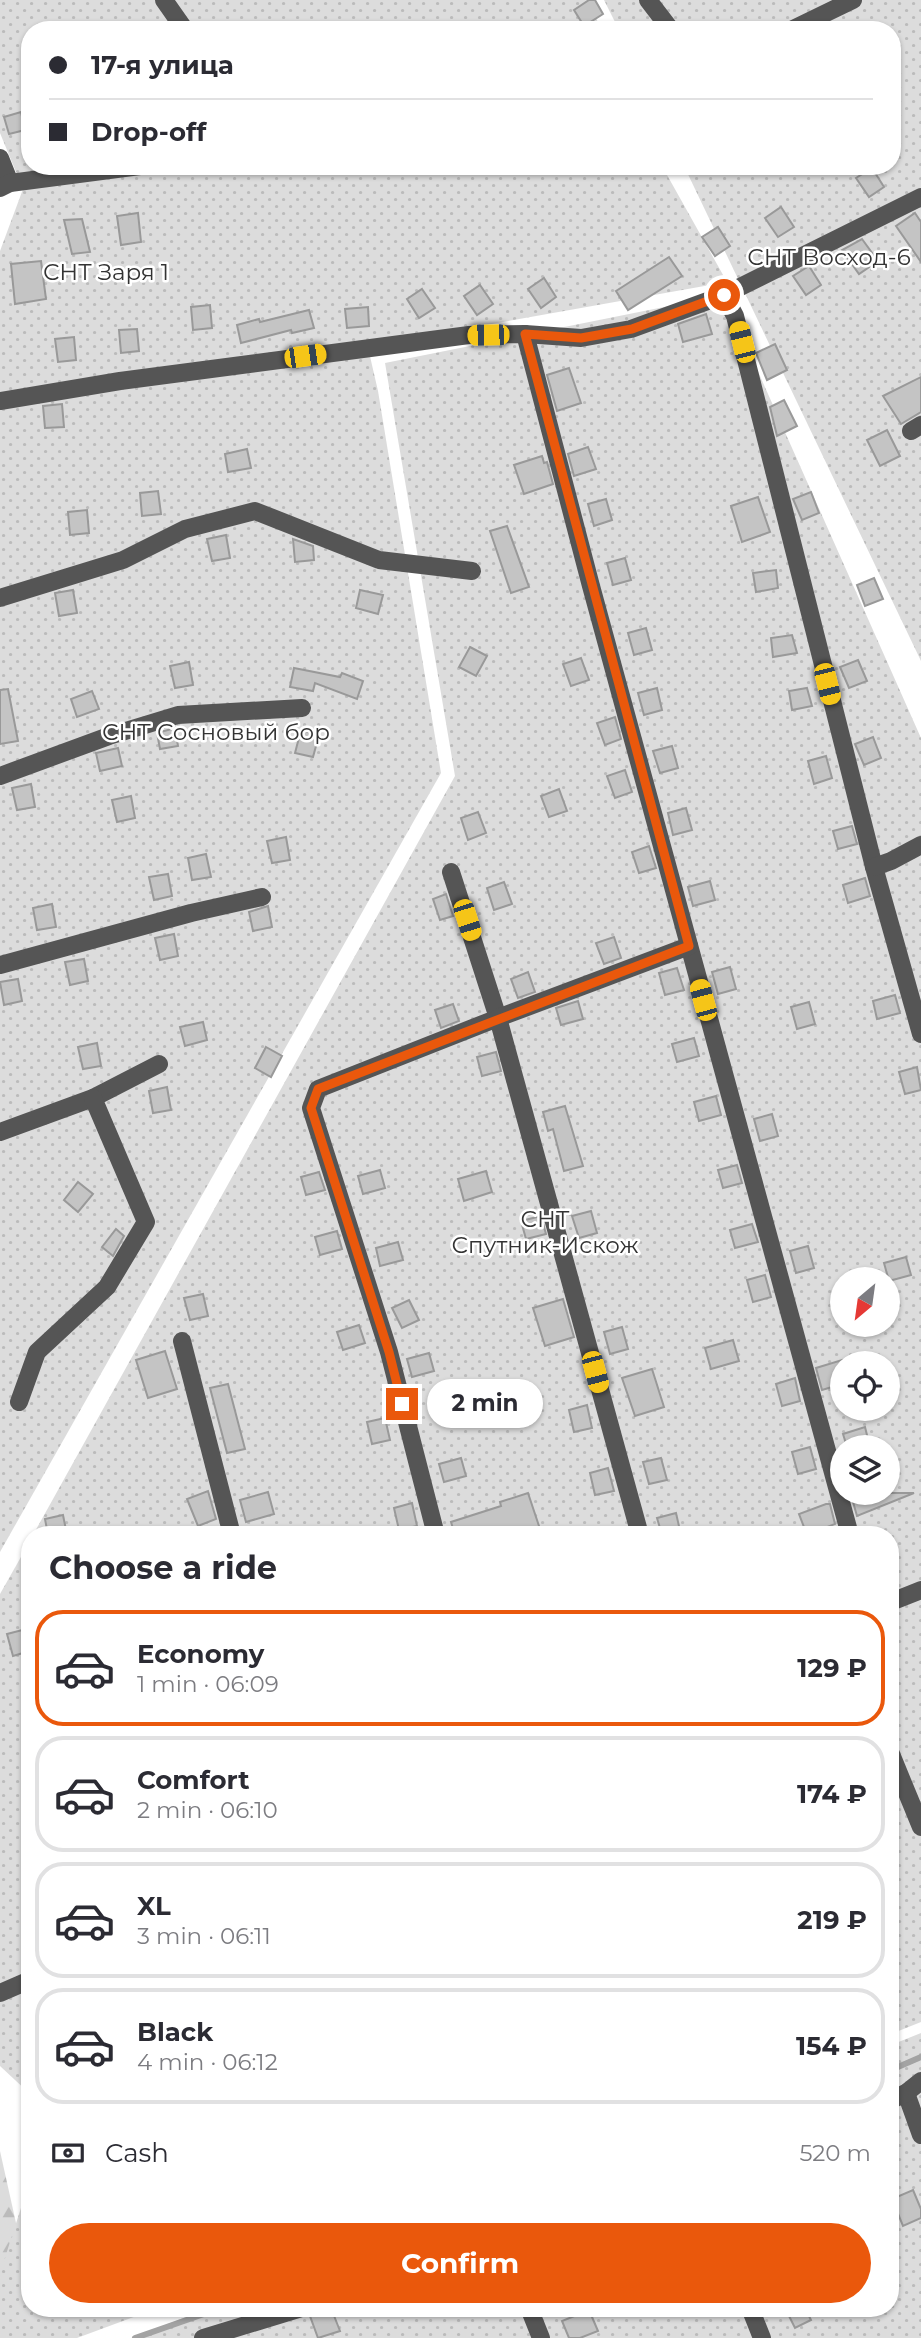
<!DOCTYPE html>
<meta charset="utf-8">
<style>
:root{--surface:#fff;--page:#f7f7f7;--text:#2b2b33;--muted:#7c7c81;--line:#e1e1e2;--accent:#ea580c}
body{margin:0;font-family:Montserrat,sans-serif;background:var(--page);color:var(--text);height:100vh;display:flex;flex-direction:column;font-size:26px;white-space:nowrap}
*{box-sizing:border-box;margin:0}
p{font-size:23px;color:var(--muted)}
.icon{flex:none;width:38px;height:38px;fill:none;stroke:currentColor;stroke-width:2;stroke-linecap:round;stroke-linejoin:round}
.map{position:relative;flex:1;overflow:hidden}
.side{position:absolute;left:21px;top:1526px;width:878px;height:791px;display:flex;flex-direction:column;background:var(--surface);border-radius:28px;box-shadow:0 2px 5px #0004}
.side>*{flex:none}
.hud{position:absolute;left:21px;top:21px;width:880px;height:154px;border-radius:28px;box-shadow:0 2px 5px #0004;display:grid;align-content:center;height:154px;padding:0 28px;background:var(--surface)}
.needle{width:46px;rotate:209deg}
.tools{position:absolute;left:830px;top:1267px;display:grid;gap:14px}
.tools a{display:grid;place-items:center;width:70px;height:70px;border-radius:50%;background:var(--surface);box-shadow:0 2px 5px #0004;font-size:35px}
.end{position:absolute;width:32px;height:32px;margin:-16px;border:9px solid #ea580c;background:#fff;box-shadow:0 0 0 4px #fff}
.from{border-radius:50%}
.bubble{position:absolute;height:49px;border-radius:24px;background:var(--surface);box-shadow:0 2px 5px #0004;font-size:23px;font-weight:700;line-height:49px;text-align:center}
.car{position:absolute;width:21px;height:42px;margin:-21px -10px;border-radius:9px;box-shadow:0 0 5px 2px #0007;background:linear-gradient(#f5c518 24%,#345 0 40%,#f5c518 0 76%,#345 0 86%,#f5c518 0)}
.hud b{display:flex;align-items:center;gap:24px;height:66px;font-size:26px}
.hud b+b{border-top:2px solid var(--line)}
.hud i{width:18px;height:18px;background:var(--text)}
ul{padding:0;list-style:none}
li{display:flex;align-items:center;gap:21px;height:116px;margin:0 14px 10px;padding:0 14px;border:4px solid var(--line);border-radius:28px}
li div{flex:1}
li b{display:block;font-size:26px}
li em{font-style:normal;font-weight:700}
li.on{border-color:var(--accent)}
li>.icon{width:63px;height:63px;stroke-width:1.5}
h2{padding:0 28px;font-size:32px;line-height:84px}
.pay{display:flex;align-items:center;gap:18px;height:77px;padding:0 28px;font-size:26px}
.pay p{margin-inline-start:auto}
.primary-button{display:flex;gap:14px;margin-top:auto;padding:14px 28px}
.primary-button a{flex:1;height:80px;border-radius:42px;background:var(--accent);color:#fff;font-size:28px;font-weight:700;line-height:80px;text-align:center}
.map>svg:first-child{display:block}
.forest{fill:url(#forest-firs)}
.garden{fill:url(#garden-dots);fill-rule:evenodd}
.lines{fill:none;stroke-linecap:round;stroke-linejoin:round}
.stream{stroke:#a3a3a3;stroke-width:6}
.building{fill:#c4c4c4;stroke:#999;stroke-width:2}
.minor{stroke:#555;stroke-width:18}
.route{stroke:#ea580c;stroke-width:9}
.labels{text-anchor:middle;stroke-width:5;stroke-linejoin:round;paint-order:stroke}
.park-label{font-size:23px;fill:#333;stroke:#fff}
</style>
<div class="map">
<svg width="921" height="2338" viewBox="0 0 921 2338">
<defs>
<pattern id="forest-firs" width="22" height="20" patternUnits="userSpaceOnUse" patternTransform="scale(1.75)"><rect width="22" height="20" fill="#dcdcdc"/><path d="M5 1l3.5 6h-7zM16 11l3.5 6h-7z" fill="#bbb"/></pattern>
<pattern id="garden-dots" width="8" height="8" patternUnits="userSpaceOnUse" patternTransform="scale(1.75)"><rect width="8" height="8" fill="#dcdcdc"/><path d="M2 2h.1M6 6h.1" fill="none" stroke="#bbb" stroke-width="1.8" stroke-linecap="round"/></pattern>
</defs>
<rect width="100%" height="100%" fill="#fff"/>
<polygon class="forest" points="0,2151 30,2286 30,2308 0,2338"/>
<g class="garden">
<polygon points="0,0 589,0 601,30 30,30 30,166 662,166 727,282 486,325 122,377 0,398 0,251 23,189 0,133"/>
<polygon points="604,0 921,0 921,661 684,166 892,166 892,30 619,30"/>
<path d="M724 295 921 738V2022L891 2034V1535H33L455 776 385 363ZM842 1279H887V1325H842ZM842 1363H887V1409H842ZM842 1447H887V1493H842Z"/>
<polygon points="369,352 378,391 441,773 0,1552 0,405"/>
<polygon points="30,1541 30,2094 0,2066 0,1594"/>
<polygon points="921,2033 921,2338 132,2338 209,2308 891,2308 891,2045"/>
<polygon points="30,2180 30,2308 158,2308 77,2338 0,2338 0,2273"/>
</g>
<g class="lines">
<g class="stream">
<polyline points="891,2070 921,2057"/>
<polyline points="135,2338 221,2308"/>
</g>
</g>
<g class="building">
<polygon points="589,0 595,0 603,14 584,26 574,10"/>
<polygon points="21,112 25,130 9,134 4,117"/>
<polygon points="872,168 884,187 869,197 856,178"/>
<polygon points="781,207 794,227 778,237 765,218"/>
<polygon points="138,213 141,242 121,245 117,216"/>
<polygon points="915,213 921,222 921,262 896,226"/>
<polygon points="82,219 90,252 72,254 64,220"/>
<polygon points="718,227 730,246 715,256 702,237"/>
<polygon points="862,239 878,261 859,274 842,250"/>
<polygon points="669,257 682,276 628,310 616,291"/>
<polygon points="41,261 46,299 15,304 11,264"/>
<polygon points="809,266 821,285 806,295 793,276"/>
<polygon points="544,278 556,297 541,308 528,289"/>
<polygon points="480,285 493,304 477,315 464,296"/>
<polygon points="422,289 435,308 419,318 407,299"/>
<polygon points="210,305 212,328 193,330 191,307"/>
<polygon points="368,307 369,326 347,328 345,309"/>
<polygon points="309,310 314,328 292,333 291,330 241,343 237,325 259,319 260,322"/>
<polygon points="706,314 712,334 683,342 678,324"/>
<polygon points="137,329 139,351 121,353 119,330"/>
<polygon points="74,337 76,360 58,362 55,339"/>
<polygon points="775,344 787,370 767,380 756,353"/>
<polygon points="569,368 581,403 557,411 547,375"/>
<polygon points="921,377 921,412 901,424 883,396"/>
<polygon points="784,400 797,426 777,436 770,407"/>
<polygon points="62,404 64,427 45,428 43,406"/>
<polygon points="887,430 900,456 880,466 867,440"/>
<polygon points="588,447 596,469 574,476 568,454"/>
<polygon points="247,449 251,468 228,472 225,454"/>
<polygon points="542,456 544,463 547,462 553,484 524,494 514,465"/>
<polygon points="158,491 161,514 142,516 140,493"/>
<polygon points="811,492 819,513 802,520 793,499"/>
<polygon points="758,497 770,532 742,542 731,506"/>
<polygon points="606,499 612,520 594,526 588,504"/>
<polygon points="87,510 89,533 70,535 68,512"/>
<polygon points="507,526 529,587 511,593 490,531"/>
<polygon points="226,535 230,558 212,561 207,539"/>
<polygon points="293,539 313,546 314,560 295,562"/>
<polygon points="625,558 631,580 613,585 607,563"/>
<polygon points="776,570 778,588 756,592 753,573"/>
<polygon points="874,578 883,599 865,606 857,585"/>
<polygon points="73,590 77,613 59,616 55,593"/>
<polygon points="360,590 383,595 378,614 356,608"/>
<polygon points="646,628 652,650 634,655 628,633"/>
<polygon points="792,635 797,653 773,657 771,638"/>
<polygon points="470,647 487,656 476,676 459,667"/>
<polygon points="581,658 589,680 571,686 563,664"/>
<polygon points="858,660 867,681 849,688 840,667"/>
<polygon points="189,662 193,685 175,688 170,666"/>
<polygon points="294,668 340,677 342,673 363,681 357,699 315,683 313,691 290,687"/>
<polygon points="657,688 662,710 644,715 638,693"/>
<polygon points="807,688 812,706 792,710 789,691"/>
<polygon points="8,689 18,741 0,744 0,690"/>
<polygon points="92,691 99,709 77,717 71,699"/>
<polygon points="615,717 621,739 605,745 597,723"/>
<polygon points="175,728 178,746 160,749 157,733"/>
<polygon points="301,730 319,735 313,757 295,753"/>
<polygon points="873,737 881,758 864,765 855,744"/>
<polygon points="672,746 678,768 660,773 653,751"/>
<polygon points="118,748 122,766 100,771 96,753"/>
<polygon points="826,756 832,778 814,784 808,761"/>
<polygon points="625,770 632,792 615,798 607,776"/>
<polygon points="31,784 35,807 17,810 12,788"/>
<polygon points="559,789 567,811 549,817 541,796"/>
<polygon points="131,796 135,818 117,822 112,800"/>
<polygon points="686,808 692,830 673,835 668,813"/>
<polygon points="478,812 486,833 468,840 461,818"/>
<polygon points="852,826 857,844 838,849 833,831"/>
<polygon points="286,837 290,860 272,863 267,841"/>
<polygon points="649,846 656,868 639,873 632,852"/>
<polygon points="206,854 211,877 192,880 188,858"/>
<polygon points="168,874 172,896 154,900 149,877"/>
<polygon points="865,878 870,896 848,903 843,885"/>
<polygon points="710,881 715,900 693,906 688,887"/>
<polygon points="504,882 512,904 494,910 487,888"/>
<polygon points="446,894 453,916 440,920 433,899"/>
<polygon points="52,904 56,927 37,930 33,908"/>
<polygon points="268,906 272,927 253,931 249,912"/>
<polygon points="174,934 178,956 160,960 155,938"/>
<polygon points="614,937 621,958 604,964 596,943"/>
<polygon points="84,959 88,981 70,985 65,962"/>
<polygon points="730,967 736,989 718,994 712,972"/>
<polygon points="677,968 684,990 665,995 659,973"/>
<polygon points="528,972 535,992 518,998 511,979"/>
<polygon points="18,979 22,1001 4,1005 0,982"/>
<polygon points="895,995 900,1013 877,1019 873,1001"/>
<polygon points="578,1001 583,1019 561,1025 556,1008"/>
<polygon points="809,1002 815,1024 797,1029 791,1007"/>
<polygon points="453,1004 459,1021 441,1028 435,1010"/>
<polygon points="203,1022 207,1040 185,1046 180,1027"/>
<polygon points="694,1038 699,1056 677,1062 672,1044"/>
<polygon points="97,1043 101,1066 83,1069 78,1047"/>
<polygon points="266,1047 282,1056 271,1077 255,1068"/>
<polygon points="496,1052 501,1071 482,1076 477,1057"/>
<polygon points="917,1067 921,1090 905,1094 899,1072"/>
<polygon points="167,1087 171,1110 153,1113 149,1091"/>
<polygon points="716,1096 721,1115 699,1121 694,1102"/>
<polygon points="565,1106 583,1166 564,1171 553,1129 548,1131 543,1112"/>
<polygon points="772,1114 778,1136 760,1141 754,1119"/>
<polygon points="737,1165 742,1183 723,1188 718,1170"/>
<polygon points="380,1170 385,1188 363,1194 358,1176"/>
<polygon points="486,1171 492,1192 464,1201 458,1179"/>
<polygon points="319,1172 325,1190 306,1195 301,1177"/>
<polygon points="78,1182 93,1194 78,1212 64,1200"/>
<polygon points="591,1211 597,1233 579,1238 572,1216"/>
<polygon points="541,1216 546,1234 526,1239 521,1221"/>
<polygon points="752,1224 758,1242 735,1248 730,1230"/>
<polygon points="116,1229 124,1236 113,1256 102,1247"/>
<polygon points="337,1231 342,1249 320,1255 315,1237"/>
<polygon points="398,1242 403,1260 380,1266 376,1248"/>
<polygon points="808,1246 814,1268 796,1273 790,1251"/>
<polygon points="906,1257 911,1275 889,1281 884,1263"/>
<polygon points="765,1275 771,1297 753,1302 747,1280"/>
<polygon points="203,1294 208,1316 190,1320 184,1298"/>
<polygon points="563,1299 574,1337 545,1346 533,1308"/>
<polygon points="409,1300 419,1320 402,1328 392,1308"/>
<polygon points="359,1325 365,1343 343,1350 337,1332"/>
<polygon points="622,1327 628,1349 610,1354 604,1332"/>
<polygon points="733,1340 739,1361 711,1369 705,1348"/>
<polygon points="165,1351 177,1389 148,1398 136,1360"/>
<polygon points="429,1353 434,1371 412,1377 407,1359"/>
<polygon points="842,1360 842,1384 822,1390 816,1368"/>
<polygon points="652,1369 664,1407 635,1416 622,1378"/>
<polygon points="795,1378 800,1401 782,1406 776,1384"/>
<polygon points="228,1384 245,1449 227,1453 210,1388"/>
<polygon points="587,1405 592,1428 574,1432 569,1410"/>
<polygon points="385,1418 390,1440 372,1444 367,1422"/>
<polygon points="865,1427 870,1447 847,1447 843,1434"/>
<polygon points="810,1447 816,1469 798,1474 792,1452"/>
<polygon points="461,1458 466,1476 444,1482 439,1464"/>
<polygon points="661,1458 667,1480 649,1484 643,1462"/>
<polygon points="608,1468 614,1491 595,1495 590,1473"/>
<polygon points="208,1491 216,1519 198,1526 187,1499"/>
<polygon points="268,1492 274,1514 246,1522 240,1500"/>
<polygon points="528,1493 542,1535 455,1535 451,1522 501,1506 500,1502"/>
<polygon points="856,1493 914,1493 857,1516 851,1495"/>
<polygon points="412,1503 417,1526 399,1530 394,1508"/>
<polygon points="826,1504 830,1504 835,1524 807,1535 799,1514"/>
<polygon points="676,1513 681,1535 662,1535 657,1518"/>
<polygon points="63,1515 67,1535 48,1535 45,1519"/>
<polygon points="30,1628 30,1651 13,1656 7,1634"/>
<polygon points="913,2190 921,2209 921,2218 903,2226 892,2199"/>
<polygon points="319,2308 331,2308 340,2331 318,2338 310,2316 313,2311"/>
<polygon points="785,2308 805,2308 811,2320 795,2328"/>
<polygon points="589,2310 598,2331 580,2338 569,2338 562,2321"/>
</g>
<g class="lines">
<g class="minor">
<polyline points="164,0 185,30"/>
<polyline points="648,0 671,30"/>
<polyline points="791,30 853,0"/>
<polyline points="0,158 10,183"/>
<polyline points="0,188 10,183 140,166"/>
<polyline points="724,295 735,316 874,867 921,1034"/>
<polyline points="525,334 591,586 850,1535"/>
<polyline points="0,401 120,381 469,335 525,334 581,338 631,329 724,295 921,197"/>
<polyline points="911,431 921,425"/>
<polyline points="0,598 123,560 185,529 255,511 379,560 472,571"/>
<polyline points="0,776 109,736 178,715 302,708"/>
<polyline points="874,867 891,861 921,845"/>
<polyline points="0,965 191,913 262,897"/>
<polyline points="0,1132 93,1098 159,1064"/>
<polyline points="182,1341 232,1535"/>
<polyline points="19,1402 37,1352 107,1287 146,1222 93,1098"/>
<polyline points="436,1535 389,1352 311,1108 318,1089 498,1018 451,872"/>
<polyline points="640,1535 498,1018 689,946"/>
<polyline points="891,1602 921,1590"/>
<polyline points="891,1754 921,1827"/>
<polyline points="0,1993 30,1980"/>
<polyline points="906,2093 921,2135"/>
<polyline points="891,2100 906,2093 921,2081"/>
<polyline points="529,2308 541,2338"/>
<polyline points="750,2308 762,2338"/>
<polyline points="203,2338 302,2308"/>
</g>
</g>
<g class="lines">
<polyline class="route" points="402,1404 389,1352 311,1108 318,1089 689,946 525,334 581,338 632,329 724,295"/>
</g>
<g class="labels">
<g class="park-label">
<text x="829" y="265">СНТ Восход-6</text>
<text x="106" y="280">СНТ Заря 1</text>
<text x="216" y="740">СНТ Сосновый бор</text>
<text x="545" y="1227">СНТ<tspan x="545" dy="26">Спутник-Искож</tspan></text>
</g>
</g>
</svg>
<div class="tools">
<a><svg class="needle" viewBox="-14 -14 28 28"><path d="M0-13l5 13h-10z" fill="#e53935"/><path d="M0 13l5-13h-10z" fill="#7c7c81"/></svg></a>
<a><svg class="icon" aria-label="locate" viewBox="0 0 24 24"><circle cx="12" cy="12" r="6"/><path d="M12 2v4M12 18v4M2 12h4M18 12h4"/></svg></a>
<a><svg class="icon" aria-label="layers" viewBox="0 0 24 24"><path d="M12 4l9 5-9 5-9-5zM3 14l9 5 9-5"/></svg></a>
</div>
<i class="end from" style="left:724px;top:295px"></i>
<i class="end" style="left:402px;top:1404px"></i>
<div class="bubble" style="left:427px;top:1379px;width:116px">2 min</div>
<i class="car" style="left:488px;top:335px;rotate:269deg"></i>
<i class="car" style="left:742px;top:342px;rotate:346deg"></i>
<i class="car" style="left:305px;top:356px;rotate:82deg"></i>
<i class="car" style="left:827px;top:684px;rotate:166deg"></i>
<i class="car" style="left:467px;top:920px;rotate:162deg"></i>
<i class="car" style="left:703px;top:1000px;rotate:345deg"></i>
<i class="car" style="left:595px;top:1372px;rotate:165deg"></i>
<div class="hud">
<b><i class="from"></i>17-я улица</b>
<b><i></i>Drop-off</b>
</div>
<section class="side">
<h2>Choose a ride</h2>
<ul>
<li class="on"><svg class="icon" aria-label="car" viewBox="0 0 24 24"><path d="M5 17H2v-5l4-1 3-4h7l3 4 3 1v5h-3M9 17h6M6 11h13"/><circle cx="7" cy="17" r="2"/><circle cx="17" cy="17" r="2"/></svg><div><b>Economy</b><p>1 min · 06:09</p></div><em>129 ₽</em></li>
<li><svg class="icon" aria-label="car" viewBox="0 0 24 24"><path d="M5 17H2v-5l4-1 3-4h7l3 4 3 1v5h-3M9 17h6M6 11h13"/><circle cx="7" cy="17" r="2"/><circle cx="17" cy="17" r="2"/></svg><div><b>Comfort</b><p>2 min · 06:10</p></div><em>174 ₽</em></li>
<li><svg class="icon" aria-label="car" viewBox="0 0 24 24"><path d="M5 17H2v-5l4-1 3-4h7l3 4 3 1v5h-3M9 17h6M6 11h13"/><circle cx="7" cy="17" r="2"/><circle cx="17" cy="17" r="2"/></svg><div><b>XL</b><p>3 min · 06:11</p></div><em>219 ₽</em></li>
<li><svg class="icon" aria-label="car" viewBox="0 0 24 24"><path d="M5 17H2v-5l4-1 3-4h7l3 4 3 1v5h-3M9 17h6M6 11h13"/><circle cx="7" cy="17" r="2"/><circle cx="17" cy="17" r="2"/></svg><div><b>Black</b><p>4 min · 06:12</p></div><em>154 ₽</em></li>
</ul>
<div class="pay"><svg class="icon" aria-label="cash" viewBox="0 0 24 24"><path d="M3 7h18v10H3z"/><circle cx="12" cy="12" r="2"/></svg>Cash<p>520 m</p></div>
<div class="primary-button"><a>Confirm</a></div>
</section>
</div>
